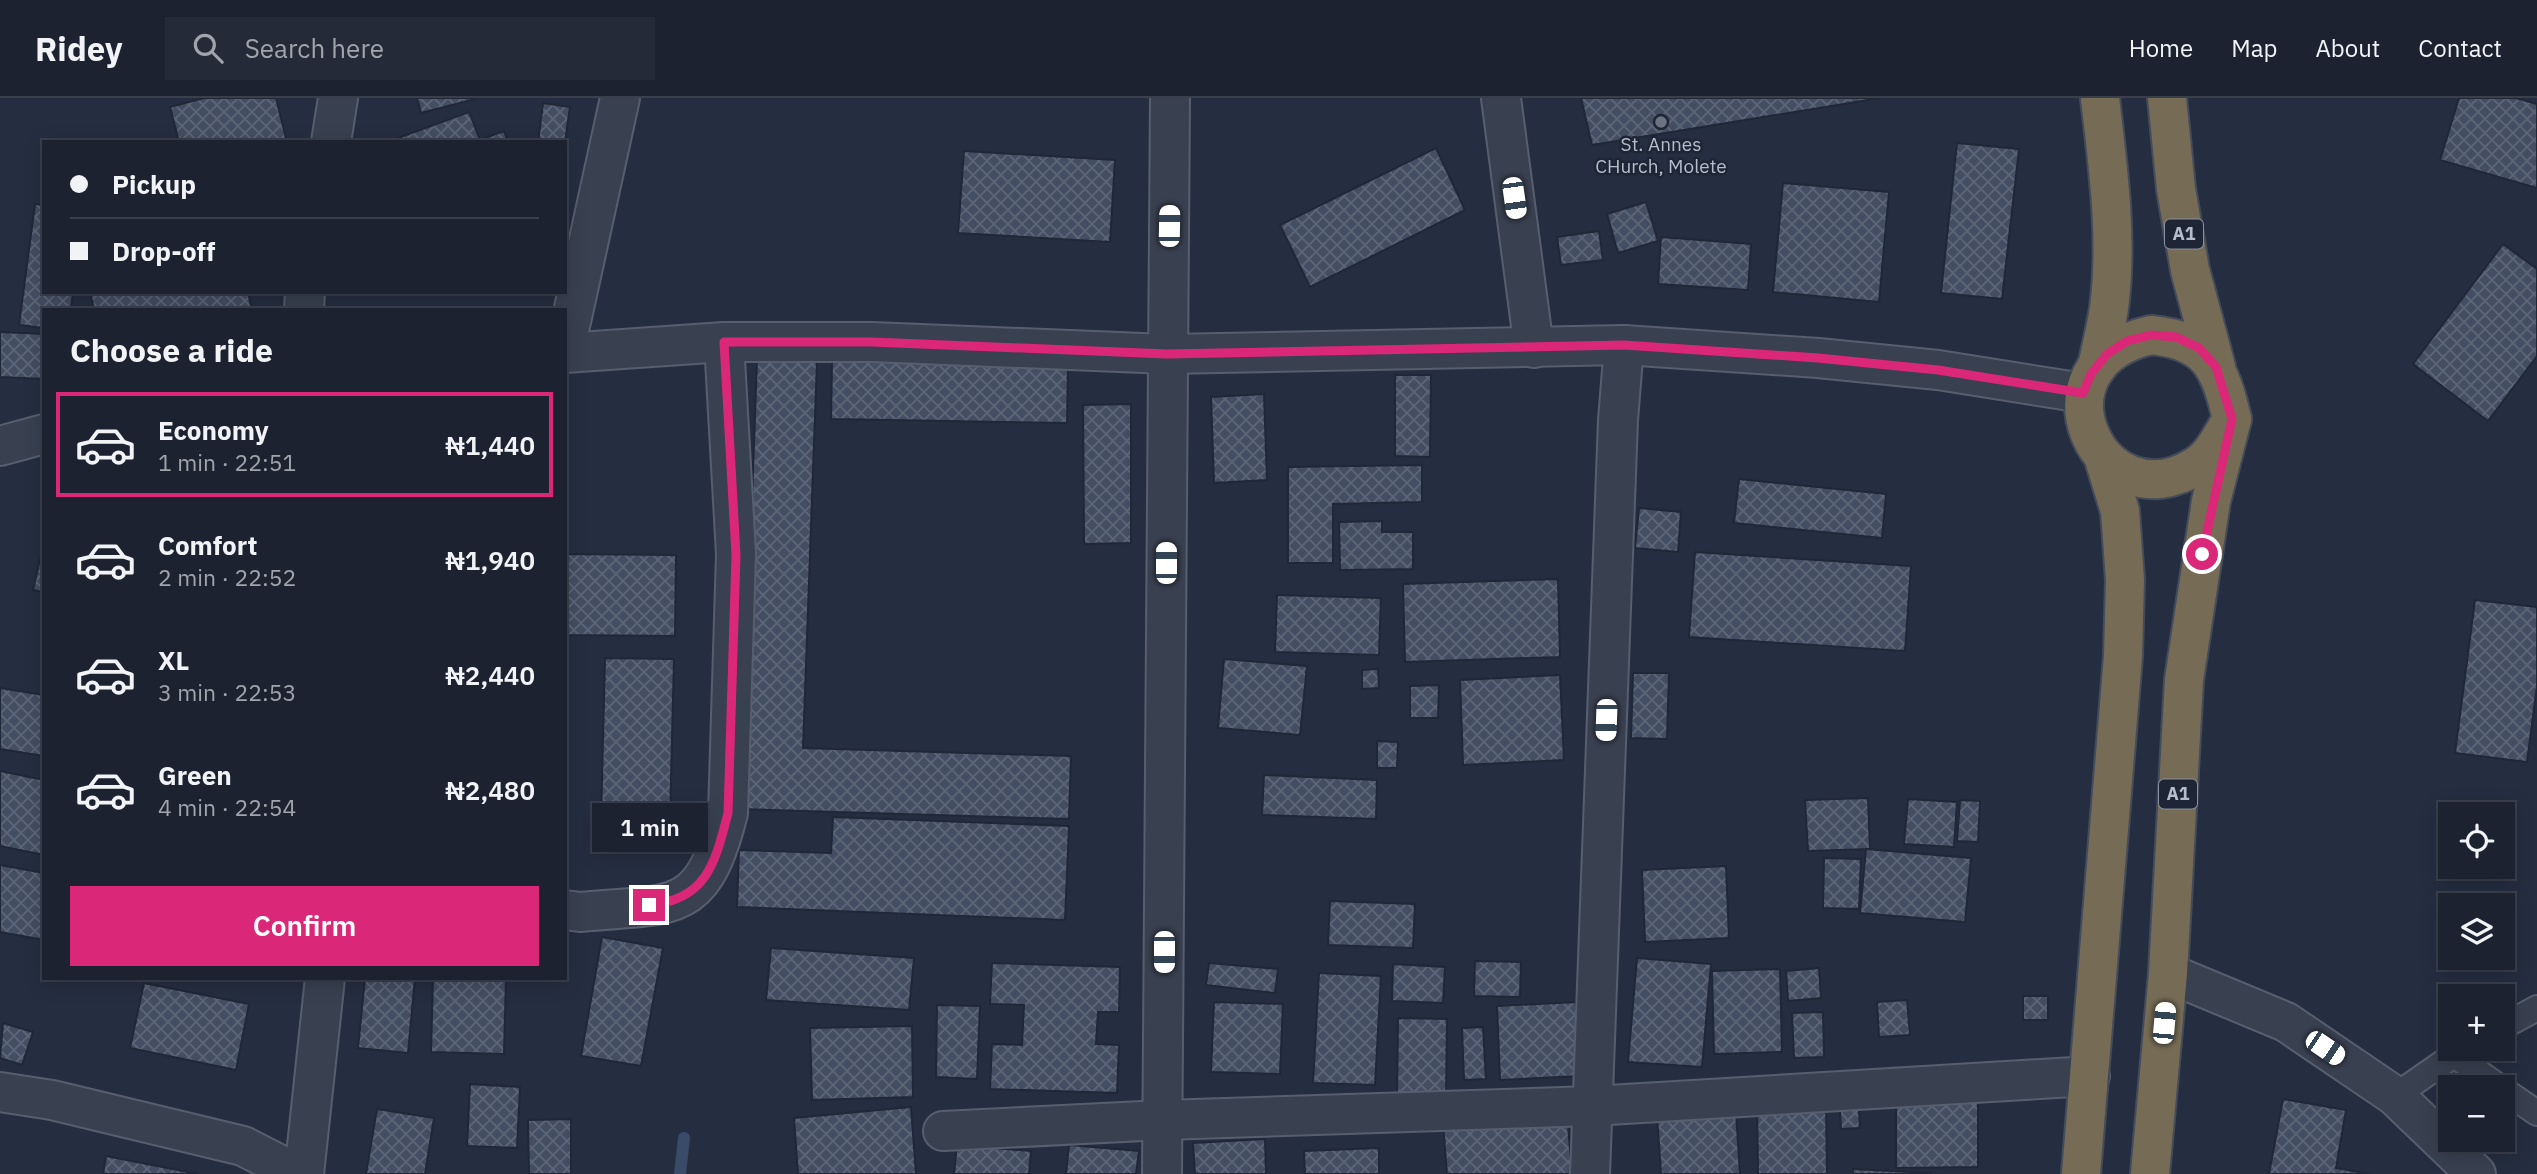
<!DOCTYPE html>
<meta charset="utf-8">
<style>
:root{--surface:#1c2230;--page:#252a38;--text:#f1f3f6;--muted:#a0a4ab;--line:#3a3f4c;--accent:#db2777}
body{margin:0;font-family:"IBM Plex Sans",sans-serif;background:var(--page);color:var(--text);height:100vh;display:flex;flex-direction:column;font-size:26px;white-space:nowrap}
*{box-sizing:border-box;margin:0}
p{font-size:23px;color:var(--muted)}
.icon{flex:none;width:38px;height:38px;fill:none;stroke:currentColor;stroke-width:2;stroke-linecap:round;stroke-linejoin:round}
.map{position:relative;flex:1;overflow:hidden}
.side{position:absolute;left:42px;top:210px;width:525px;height:672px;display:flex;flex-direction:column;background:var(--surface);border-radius:0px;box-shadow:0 4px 18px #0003,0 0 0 2px var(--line)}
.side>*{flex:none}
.guide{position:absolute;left:42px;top:42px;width:525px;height:154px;border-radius:0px;box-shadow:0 4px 18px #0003,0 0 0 2px var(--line);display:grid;align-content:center;height:154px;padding:0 28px;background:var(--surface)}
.buttons{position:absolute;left:2438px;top:704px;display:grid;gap:14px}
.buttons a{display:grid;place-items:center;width:77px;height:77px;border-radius:0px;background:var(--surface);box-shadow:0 4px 18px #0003,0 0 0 2px var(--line);font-size:35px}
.end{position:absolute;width:32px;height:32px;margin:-16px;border:9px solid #db2777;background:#fff;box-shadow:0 0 0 4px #fff}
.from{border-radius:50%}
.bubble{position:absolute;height:49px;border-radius:0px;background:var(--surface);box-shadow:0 4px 18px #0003,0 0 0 2px var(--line);font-size:23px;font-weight:600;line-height:49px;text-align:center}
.car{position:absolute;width:21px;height:42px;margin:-21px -10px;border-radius:9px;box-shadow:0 0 5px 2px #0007;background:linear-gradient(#fff 24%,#345 0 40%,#fff 0 76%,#345 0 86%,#fff 0)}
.guide b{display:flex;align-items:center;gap:24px;height:66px;font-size:26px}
.guide b+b{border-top:2px solid var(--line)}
.guide i{width:18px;height:18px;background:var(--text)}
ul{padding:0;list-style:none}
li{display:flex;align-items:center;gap:21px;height:105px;margin:0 14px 10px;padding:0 14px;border:4px solid transparent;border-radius:0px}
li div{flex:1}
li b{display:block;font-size:26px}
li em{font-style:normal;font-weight:600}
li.active{border-color:var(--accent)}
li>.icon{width:63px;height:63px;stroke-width:1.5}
h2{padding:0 28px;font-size:32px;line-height:84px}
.action{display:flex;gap:14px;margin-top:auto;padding:14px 28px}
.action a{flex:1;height:80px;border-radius:0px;background:var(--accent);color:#fff;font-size:28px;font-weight:600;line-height:80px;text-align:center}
header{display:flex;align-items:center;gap:42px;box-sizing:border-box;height:98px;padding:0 35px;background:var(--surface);border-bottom:2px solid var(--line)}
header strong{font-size:33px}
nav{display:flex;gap:38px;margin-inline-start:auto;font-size:24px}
.search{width:490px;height:63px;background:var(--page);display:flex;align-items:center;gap:18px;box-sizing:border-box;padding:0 24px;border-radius:0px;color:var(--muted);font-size:26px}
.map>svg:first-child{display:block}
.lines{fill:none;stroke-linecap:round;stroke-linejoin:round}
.stream{stroke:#3a4a69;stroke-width:12}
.building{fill:url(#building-cross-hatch);stroke:#202737;stroke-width:2}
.lane-casing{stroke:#575e6d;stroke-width:28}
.street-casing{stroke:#575e6d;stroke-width:42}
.highway-casing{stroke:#444b5a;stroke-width:42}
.lane{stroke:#394050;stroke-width:24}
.street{stroke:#394050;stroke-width:38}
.highway{stroke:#766c56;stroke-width:38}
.route{stroke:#db2777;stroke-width:9}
.worship-dot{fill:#6b7280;stroke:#1e2535;stroke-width:2.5}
.labels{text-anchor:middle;stroke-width:5;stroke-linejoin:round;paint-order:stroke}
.shield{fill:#1e2535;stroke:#888f9d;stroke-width:2}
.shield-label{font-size:18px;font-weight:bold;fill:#b5bcca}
.poi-label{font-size:19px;fill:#b5bcca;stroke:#1e2535}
</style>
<header>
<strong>Ridey</strong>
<div class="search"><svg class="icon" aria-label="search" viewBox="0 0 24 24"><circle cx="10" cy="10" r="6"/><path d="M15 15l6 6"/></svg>Search here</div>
<nav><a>Home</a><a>Map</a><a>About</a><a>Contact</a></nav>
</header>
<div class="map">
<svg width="2537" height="1076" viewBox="0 0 2537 1076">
<defs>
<pattern id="building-cross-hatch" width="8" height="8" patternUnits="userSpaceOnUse" patternTransform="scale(1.75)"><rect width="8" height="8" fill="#444e62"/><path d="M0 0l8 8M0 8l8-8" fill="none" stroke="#5d6677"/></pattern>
</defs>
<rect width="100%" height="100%" fill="#252e40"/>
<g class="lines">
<polyline class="stream" points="680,1076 684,1040"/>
</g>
<g class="building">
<polygon points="204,0 276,0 287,44 179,44 170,9"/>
<polygon points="417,0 479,0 421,15"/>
<polygon points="1581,0 1880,0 1592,47"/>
<polygon points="2459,0 2516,0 2537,6 2537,90 2440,62"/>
<polygon points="543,5 570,9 565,44 538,44"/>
<polygon points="469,14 480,42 504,33 508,44 387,44"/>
<polygon points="1957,45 2019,51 2002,201 1941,195"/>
<polygon points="1436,50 1465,112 1310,189 1280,127"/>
<polygon points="964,53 1115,62 1110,144 958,135"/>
<polygon points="1783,85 1889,94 1879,204 1773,194"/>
<polygon points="1646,104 1658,143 1618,155 1607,116"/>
<polygon points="35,106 44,107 44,194 73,194 71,212 44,212 44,230 19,227"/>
<polygon points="1599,133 1603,162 1561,167 1557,139"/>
<polygon points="1661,139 1751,146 1748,192 1658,186"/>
<polygon points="2503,146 2537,171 2537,258 2488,323 2413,266"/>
<polygon points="90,194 248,194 252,212 94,212"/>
<polygon points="0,234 44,236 44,281 0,279"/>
<polygon points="757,261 817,263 803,650 1071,658 1069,721 741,711"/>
<polygon points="832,262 1068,266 1067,325 831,321"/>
<polygon points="1395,277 1431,277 1430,359 1395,358"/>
<polygon points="1264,296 1267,382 1214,385 1211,299"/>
<polygon points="1131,306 1131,445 1084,446 1083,307"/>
<polygon points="1422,367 1422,404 1333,406 1333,465 1288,465 1288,369"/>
<polygon points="1739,381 1886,396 1882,440 1734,425"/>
<polygon points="1639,410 1681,414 1678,454 1635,450"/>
<polygon points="1382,423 1382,434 1413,434 1413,471 1340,472 1339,424"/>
<polygon points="44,443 44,494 33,492"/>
<polygon points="1695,454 1911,468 1905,553 1689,539"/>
<polygon points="565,456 676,457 675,538 565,537"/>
<polygon points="1558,481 1560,559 1405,564 1403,486"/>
<polygon points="1277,497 1381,500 1379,557 1275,554"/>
<polygon points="2475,502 2537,509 2537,588 2527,664 2455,655"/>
<polygon points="605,560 674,561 670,723 601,722"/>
<polygon points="1224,561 1307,568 1300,637 1218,630"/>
<polygon points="1378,571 1379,590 1362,591 1362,572"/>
<polygon points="1633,575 1669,575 1667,641 1631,640"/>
<polygon points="1560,577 1564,662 1463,667 1460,582"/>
<polygon points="1439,587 1438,620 1410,620 1410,588"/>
<polygon points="0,590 44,597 44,658 0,651"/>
<polygon points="1377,643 1398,644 1397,670 1377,670"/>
<polygon points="0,673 44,682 44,757 0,748"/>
<polygon points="1264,677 1377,682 1376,721 1262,717"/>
<polygon points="1868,700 1870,751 1808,753 1805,702"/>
<polygon points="1908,701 1957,704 1954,749 1904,746"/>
<polygon points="1960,702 1980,703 1978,744 1957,743"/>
<polygon points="833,719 1069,728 1065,822 737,809 739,752 831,755"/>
<polygon points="1866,751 1971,760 1965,824 1860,815"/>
<polygon points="1824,760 1861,761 1859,811 1823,810"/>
<polygon points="0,767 44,775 44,842 0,834"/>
<polygon points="1726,768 1729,840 1645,844 1642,772"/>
<polygon points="1330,803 1415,806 1413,850 1328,847"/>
<polygon points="602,839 663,850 641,968 581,958"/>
<polygon points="771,850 914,860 909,912 766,902"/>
<polygon points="1637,860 1711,866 1702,969 1628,964"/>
<polygon points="1475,863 1521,864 1520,899 1474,898"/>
<polygon points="992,865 1120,869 1119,914 1098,914 1096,946 1119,947 1117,995 990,991 992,946 1022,947 1024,907 990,906"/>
<polygon points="1209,865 1278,871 1275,895 1206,887"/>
<polygon points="1393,866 1445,869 1443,905 1392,903"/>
<polygon points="1819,870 1821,900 1788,903 1786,873"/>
<polygon points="1780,871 1782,954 1714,956 1712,873"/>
<polygon points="1319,875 1381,878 1375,987 1313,985"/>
<polygon points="365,880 415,880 408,955 358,950"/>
<polygon points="433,880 506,880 504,956 431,954"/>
<polygon points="144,885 249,906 236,972 130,950"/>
<rect x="2023" y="898" width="25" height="24"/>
<polygon points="1907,902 1910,937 1879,939 1877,904"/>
<polygon points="1214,904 1283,906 1280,976 1211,974"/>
<polygon points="1576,904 1580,978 1500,982 1497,908"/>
<polygon points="937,907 980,908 977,981 936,979"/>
<polygon points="1823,914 1824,959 1794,960 1792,915"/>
<polygon points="1398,920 1447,921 1446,1002 1397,1001"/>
<polygon points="3,925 33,934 22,967 0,960"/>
<polygon points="912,928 913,999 812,1002 810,930"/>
<polygon points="1483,929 1486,981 1464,982 1462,930"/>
<polygon points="470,986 520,989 517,1050 467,1048"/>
<polygon points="1978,993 1978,1069 1896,1070 1896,994"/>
<polygon points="1858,995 1860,1030 1841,1031 1839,996"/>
<polygon points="2283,1001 2346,1012 2336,1070 2369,1076 2269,1076"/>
<polygon points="1826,1005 1827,1076 1758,1076 1757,1007"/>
<polygon points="911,1009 916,1076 798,1076 794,1020"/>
<polygon points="377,1011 434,1020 425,1076 366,1076"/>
<polygon points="1736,1014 1740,1076 1661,1076 1657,1018"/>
<polygon points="1567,1015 1572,1076 1447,1076 1443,1026"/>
<polygon points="571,1021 571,1076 529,1076 528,1022"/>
<polygon points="1265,1041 1266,1076 1195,1076 1193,1045"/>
<polygon points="957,1047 1031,1053 1029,1076 954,1076"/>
<polygon points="1069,1047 1139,1053 1136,1076 1066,1076"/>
<polygon points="1379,1050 1379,1076 1305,1076 1304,1053"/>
<polygon points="106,1058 198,1076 103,1076"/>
<polygon points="1853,1071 1931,1075 1931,1076 1853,1076"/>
</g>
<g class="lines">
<g class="lane-casing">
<g id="lane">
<polyline points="2502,929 2537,910"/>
<polyline points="2453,956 2499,989"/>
<polyline points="2502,991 2537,1015"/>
<polyline points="2395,998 2464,950"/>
</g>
</g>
<g class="street-casing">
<g id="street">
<polyline points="1501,0 1534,250"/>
<polyline points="331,44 338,0"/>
<polyline points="304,212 305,194"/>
<polyline points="565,251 620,0"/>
<polyline points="565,255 724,244 872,244 1167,256 1624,247 1818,260 1938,272 2083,295"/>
<polyline points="0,348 44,336"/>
<path d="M565 812 580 814C674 805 702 819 728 715L736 456 724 244"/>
<polyline points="2168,875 2286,924 2395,998 2476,1076"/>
<polyline points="0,994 52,1002 243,1048 280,1067 287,1076"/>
<polyline points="943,1033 1163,1022 1592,1008 2090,978"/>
<polyline points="304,1076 325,880"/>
<polyline points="1162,1076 1170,0"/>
<polyline points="1590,1076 1618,322 1624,247"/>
</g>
</g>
<g class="highway-casing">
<g id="highway">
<polyline points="2167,0 2176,91 2190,172 2216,269"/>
<path d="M2151 237C2208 242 2220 269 2232 321 2222 337 2213 358 2196 368 2100 428 2024 266 2151 237Z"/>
<path d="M2097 269C2101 250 2106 230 2109 210 2118 141 2108 69 2100 0"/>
<polyline points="2081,1076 2123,558 2125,482 2120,413 2104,361"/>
<polyline points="2150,1076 2168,875 2184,582 2211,403 2232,321"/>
</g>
</g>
<use href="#lane" class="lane"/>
<use href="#street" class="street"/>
<use href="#highway" class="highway"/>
</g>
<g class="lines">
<path class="route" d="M649 807C707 802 715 765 728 715L736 457 724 244H872L1167 256 1624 247 1818 260 1938 272 2083 295 2091 276 2107 256 2127 243 2151 237 2176 239 2199 250 2216 269 2232 321 2202 456"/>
</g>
<circle class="worship-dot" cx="1661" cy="24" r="7"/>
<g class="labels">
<g class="shield">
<rect x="2165" y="121.5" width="38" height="29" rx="5"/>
<rect x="2159" y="681.5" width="38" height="29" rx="5"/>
</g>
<g class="shield-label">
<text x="2184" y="142">A1</text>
<text x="2178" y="702">A1</text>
</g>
<g class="poi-label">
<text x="1661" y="53">St. Annes<tspan x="1661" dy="22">CHurch, Molete</tspan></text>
</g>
</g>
</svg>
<div class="buttons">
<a><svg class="icon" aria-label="locate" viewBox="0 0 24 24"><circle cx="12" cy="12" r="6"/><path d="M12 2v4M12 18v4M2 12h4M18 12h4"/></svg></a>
<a><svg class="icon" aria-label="layers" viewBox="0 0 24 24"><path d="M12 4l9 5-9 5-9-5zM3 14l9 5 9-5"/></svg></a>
<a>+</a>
<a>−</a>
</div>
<i class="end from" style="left:2202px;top:456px"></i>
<i class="end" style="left:649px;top:807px"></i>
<div class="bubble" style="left:592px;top:705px;width:116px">1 min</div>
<i class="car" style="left:1514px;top:100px;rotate:172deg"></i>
<i class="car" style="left:1169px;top:128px;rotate:1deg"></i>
<i class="car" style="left:1166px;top:465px;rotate:0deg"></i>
<i class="car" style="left:1606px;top:622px;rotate:182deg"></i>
<i class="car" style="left:1164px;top:854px;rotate:180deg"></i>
<i class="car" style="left:2164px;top:925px;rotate:5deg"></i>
<i class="car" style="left:2325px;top:950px;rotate:124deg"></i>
<div class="guide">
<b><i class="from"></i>Pickup</b>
<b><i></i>Drop-off</b>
</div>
<section class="side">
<h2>Choose a ride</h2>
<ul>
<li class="active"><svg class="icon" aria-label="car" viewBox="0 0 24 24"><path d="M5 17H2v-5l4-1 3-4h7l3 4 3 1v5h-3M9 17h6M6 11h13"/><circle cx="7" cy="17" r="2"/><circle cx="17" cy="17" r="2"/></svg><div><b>Economy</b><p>1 min · 22:51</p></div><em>₦1,440</em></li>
<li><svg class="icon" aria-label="car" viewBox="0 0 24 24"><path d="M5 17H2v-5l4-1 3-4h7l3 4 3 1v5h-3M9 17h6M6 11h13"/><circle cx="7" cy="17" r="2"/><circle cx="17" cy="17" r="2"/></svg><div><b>Comfort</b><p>2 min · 22:52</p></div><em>₦1,940</em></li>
<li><svg class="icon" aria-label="car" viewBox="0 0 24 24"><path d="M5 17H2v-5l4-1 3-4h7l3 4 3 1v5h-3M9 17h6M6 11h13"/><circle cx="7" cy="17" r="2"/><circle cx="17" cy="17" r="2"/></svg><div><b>XL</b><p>3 min · 22:53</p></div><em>₦2,440</em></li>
<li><svg class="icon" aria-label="car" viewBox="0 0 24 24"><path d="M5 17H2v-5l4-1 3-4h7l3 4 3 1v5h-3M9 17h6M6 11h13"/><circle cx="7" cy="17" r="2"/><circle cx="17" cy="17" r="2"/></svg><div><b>Green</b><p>4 min · 22:54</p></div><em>₦2,480</em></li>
</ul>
<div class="action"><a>Confirm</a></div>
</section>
</div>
